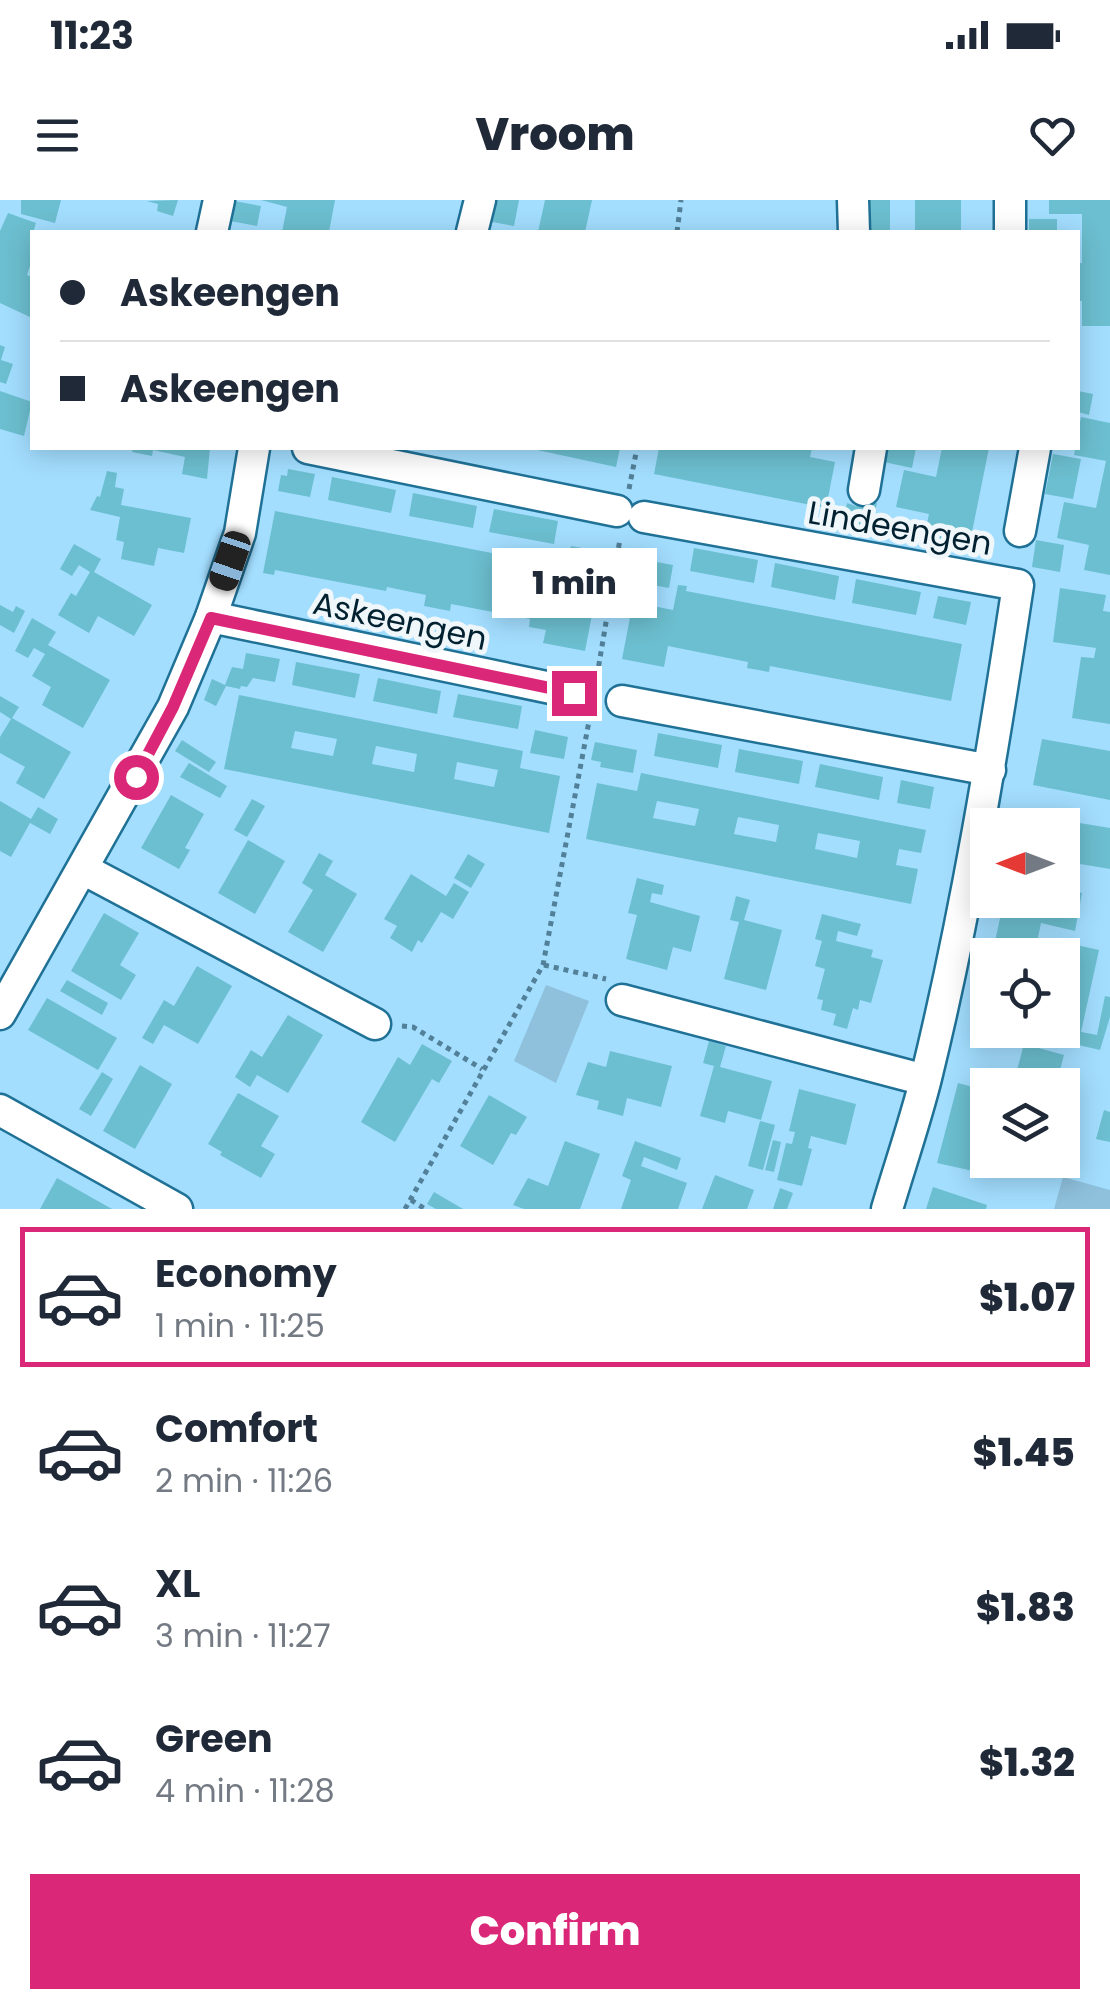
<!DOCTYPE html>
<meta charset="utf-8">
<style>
:root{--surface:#fff;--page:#f6f6f7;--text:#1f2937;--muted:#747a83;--line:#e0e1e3;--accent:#db2777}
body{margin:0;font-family:Poppins,sans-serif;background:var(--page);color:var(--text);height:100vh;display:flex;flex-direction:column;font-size:38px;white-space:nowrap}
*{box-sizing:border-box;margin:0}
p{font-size:32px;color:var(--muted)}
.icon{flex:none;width:55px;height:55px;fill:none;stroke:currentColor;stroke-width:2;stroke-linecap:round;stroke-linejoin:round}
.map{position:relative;height:1009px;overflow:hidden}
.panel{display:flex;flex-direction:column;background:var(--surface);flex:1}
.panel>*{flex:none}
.top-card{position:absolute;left:30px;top:30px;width:1050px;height:220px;border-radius:0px;box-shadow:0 5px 25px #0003;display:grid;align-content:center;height:220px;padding:0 30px;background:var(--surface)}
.needle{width:65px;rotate:270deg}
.tools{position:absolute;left:970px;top:608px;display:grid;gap:20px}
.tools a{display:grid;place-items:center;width:110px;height:110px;border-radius:0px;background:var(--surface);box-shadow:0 5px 25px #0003;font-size:50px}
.end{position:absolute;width:45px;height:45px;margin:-22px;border:12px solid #db2777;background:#fff;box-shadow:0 0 0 5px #fff}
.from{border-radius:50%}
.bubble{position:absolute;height:70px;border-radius:0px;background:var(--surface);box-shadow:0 5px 25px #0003;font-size:32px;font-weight:800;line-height:70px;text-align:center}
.car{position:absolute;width:30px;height:60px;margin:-30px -15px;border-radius:12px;box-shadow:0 0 8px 2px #0007;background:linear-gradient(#222 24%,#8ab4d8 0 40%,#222 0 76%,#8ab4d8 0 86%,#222 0)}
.top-card b{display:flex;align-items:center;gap:35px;height:95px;font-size:38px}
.top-card b+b{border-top:2px solid var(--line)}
.top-card i{width:25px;height:25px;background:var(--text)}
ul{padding:18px 0 0;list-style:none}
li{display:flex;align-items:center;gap:30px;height:140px;margin:0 20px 15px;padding:0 10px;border:5px solid transparent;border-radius:0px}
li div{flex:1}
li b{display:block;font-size:38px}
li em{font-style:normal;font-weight:800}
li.selected{border-color:var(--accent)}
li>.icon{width:90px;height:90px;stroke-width:1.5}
.cta{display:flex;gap:20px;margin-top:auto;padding:20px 30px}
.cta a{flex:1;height:115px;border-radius:0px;background:var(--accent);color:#fff;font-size:40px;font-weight:800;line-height:115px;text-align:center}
.status{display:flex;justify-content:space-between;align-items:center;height:70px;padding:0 50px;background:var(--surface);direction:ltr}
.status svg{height:28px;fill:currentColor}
header{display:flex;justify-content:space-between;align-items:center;height:130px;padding:0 30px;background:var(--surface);font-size:45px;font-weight:800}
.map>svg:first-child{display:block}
.green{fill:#8fc1dd}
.building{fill:#6cbfd0;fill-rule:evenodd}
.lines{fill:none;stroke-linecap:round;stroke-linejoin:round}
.minor-casing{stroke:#207196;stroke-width:35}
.path{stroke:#528098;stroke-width:5;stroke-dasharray:5 5;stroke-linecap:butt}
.minor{stroke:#fff;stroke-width:30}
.route{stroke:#db2777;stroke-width:12}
.labels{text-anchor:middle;stroke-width:10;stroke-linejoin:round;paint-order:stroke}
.street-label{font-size:32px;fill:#012130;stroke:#f0f7fb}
</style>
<div class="status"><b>11:23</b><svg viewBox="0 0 49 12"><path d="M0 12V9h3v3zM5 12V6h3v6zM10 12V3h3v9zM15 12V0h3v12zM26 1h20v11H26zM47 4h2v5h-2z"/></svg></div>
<header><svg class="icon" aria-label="menu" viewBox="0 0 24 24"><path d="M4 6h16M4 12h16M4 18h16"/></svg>Vroom<svg class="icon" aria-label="heart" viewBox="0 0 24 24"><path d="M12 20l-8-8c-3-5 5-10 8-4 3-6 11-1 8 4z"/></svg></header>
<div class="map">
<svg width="1110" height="1009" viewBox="0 0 1110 1009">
<rect width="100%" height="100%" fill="#a3deff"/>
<g class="green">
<polygon points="546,785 589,801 556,883 514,861"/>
<polygon points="1063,977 1110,990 1110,1009 1054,1009"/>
</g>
<g class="building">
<polygon points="21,0 61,0 55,23 21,14"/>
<polygon points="178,0 173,16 157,11 158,4 147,1"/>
<polygon points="261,0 335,0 329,32 282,32 287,7"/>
<polygon points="491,0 519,0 514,26 487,21"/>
<polygon points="545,0 592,0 585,32 538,32"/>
<polygon points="862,0 890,0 890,32 863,32"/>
<rect x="915" y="0" width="46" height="32"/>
<polygon points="1049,0 1110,0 1110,126 1082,126 1082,101 1078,101 1078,63 1082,63 1082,14 1049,14"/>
<polygon points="234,1 261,6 257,26 230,21"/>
<polygon points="8,13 36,23 31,39 32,60 27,75 32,77 32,118 0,103 0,31"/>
<rect x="1029" y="19" width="28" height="13"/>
<polygon points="0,145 5,147 1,160 13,164 6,184 0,182"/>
<polygon points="0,191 32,202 24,236 0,229"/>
<polygon points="1078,191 1093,194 1089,215 1078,212"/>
<polygon points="1081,217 1110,223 1110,375 1084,370 1089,345 1057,338 1064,302 1096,308 1106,261 1074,255"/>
<polygon points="133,248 210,248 207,279 182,274 185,257 153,250 152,256 132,252"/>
<polygon points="528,248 620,248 616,267"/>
<polygon points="659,248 773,250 773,248 812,248 810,257 835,262 826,308 654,274"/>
<polygon points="887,248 916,248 912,268 884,262"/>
<polygon points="942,248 989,248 969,347 924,338 929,314 896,307 904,270 936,277"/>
<polygon points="1053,254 1081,259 1073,299 1045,294"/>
<polygon points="288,269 315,274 310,297 278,291 281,275 287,276"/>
<polygon points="107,271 117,273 115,287 124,289 121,305 191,318 184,353 158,348 154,366 121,359 124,342 116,340 120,317 90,310 97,296 100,297"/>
<polygon points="332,277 396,290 391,313 328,300"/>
<polygon points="413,293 477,306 473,328 409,316"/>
<polygon points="857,300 877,303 871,331 852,327 853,320 844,318 847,303 856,306"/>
<polygon points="494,309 558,321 554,344 489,332"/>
<polygon points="275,311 559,366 555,386 596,394 585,451 543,443 546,430 529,427 530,419 451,404 450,411 424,406 426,395 387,387 386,391 275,370 274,375 263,373"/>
<polygon points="1036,340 1064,345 1060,372 1032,367"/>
<polygon points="74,344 101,359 94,372 152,405 134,436 98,416 89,433 58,415 71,393 76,396 90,372 79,365 72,376 60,369"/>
<polygon points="571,346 604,352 600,375 567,368"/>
<polygon points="694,348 758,360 754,383 690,371"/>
<polygon points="640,359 673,365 669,388 636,382"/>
<polygon points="775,363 839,376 835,400 771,387"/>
<polygon points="856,379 921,392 916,415 852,403"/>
<polygon points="678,385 687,386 686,391 962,444 951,501 770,466 769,472 747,468 748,462 668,446 664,467 622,459 633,402 673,410"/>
<polygon points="1060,388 1106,395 1103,411 1110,412 1110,524 1072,518 1081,457 1094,458 1096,448 1053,442"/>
<polygon points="938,396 971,402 966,425 933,418"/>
<polygon points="0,405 13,412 16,406 25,411 14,433 0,425"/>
<polygon points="32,418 56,432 48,445 110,480 83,528 42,505 51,487 32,476 45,454 34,448 28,458 15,451"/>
<polygon points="246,453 280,459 275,482 253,478 247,487 241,486 240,489 226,486 216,506 204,500 212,479 225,485 232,467 243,469"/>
<polygon points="296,462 360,474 355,498 292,485"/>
<polygon points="378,478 441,491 437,514 373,501"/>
<polygon points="458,494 522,506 518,529 453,517"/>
<path d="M239 495 523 551 520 568 560 576 549 633 224 569ZM295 531 337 539 333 556 291 548ZM376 546 417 554 414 572 372 564ZM457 562 498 570 494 587 454 579Z"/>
<polygon points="0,496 19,507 12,518 71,552 44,599 16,583 25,567 0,553 0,537 11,519 0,512"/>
<polygon points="535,530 568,537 564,559 530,553"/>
<polygon points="658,533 722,545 718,568 654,556"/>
<polygon points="1042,539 1110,551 1110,600 1033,585"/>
<polygon points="182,540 216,562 209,572 175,551"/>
<polygon points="595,542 637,550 633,573 600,567 601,562 591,560"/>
<polygon points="739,549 803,561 799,584 735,572"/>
<polygon points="189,563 227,586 220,598 180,577"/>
<polygon points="820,564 883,577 879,600 815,587"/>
<path d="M641 573 926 630 921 653 899 649 896 665 918 669 911 704 586 639 597 583 637 591ZM657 601 699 609 695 626 653 618ZM738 617 779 625 776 642 734 634ZM818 633 860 641 857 658 815 649Z"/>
<polygon points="901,580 934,587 930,609 897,603"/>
<polygon points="171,595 204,614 185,648 190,650 179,669 141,648"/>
<polygon points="252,599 265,606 247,637 234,630"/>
<polygon points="0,601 31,619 38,607 58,619 50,634 30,623 11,657 0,651"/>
<polygon points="1055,619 1110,628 1110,669 1062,661 1062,625 1054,625"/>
<polygon points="248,640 285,661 255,714 218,693"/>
<polygon points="319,653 333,661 325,675 357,694 323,752 288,732 313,690 302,683"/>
<polygon points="468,654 485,664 471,688 454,678"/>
<polygon points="411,674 446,696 454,683 469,692 453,719 441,712 422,743 418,740 412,752 390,738 397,726 384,719"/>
<polygon points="637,678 664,685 662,695 652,693 650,702 700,716 691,752 673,747 667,770 626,759 637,715 628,713"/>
<polygon points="1062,689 1082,693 1075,731 1041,723 1036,747 1061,752 1063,742 1099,750 1081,832 1097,835 1105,796 1110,797 1110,817 1100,850 1074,844 1076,835 1062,832 1062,755 992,755 1004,700 1062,700"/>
<polygon points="736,696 750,700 744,720 782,730 766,790 724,779 739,722 730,720"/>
<polygon points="104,713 139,733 120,765 136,775 121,800 71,771"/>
<polygon points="822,714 861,724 857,736 838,731 836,741 873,750 871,757 883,760 871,803 860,800 858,810 853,808 847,829 833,825 836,814 821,810 823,800 817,799 825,769 815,766 822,741 815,739"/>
<polygon points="197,766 232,786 198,844 164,825 153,844 142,838 164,800 174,806"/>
<polygon points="67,780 108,803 102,815 60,791"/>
<polygon points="47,798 117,838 98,870 28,830"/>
<polygon points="288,815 323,835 288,893 257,875 250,887 235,877 251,850 262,857"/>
<polygon points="709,841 726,846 720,867 772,881 761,920 728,911 725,923 700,916 714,866 703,863"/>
<polygon points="422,844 452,861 439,883 432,879 395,942 361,922 398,857 410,865"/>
<polygon points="1024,844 1064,855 1056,885 1013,885"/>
<polygon points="610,851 672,866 661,907 627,898 623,916 597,909 599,901 576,895 588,862 606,867"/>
<polygon points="140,865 172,884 135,949 103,931"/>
<polygon points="102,872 113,879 91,916 79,909"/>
<polygon points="958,883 988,891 988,960 995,960 991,975 937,963"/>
<polygon points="799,889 856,904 846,945 811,936 808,948 812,949 802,986 777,980 786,943 792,944 795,932 789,931"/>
<polygon points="238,893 279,916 261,946 275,954 261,978 220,955 222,952 208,944"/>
<polygon points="489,895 527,917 516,935 511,933 493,965 460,946"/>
<polygon points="1104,910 1110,912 1110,942 1096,939"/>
<polygon points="760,921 775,925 763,970 748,966"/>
<polygon points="773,940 781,942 774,972 765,970"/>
<polygon points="565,941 600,954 580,1009 524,1009 513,1005 528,978 548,986"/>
<polygon points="635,941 681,958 677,970 644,957 641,966 687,983 678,1009 621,1009 631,980 622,976"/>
<polygon points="715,975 754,990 747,1009 702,1009"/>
<polygon points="57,978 112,1009 40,1009"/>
<polygon points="933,987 987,1005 986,1009 926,1009"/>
<polygon points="780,988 793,993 787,1009 773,1009"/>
<polygon points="434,992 463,1009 436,1009 427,1004"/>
</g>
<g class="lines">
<g class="minor-casing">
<g id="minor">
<polyline points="853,0 854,32"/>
<polyline points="212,32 219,0"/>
<polyline points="472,32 480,0"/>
<polyline points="1010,32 1010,0"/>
<polyline points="308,248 617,311"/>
<polyline points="864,290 871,248"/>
<path d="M644 317 1018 385C993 550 966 715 926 878 915 922 900 965 887 1009"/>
<polyline points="1020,331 1035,248"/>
<polyline points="211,417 575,493"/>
<polyline points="622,501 990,570"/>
<polyline points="83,669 375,824"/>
<polyline points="622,800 925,880"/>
<polyline points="0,814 173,507 211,417 240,333 254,248"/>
<polyline points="0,910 177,1009"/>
</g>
</g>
<g class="path">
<polyline points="677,32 681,0"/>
<polyline points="629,289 637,248"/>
<polyline points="597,476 620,339"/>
<polyline points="544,765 606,779"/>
<polyline points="402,826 413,827 482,869"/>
<polyline points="411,1000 425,1009"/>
<polyline points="405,1009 543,765 590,516"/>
</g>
<use href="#minor" class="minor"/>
</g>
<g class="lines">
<polyline class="route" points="136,577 173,507 211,418 574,493"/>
</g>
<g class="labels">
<g class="street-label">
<text transform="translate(900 328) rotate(10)" y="11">Lindeengen</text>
<text transform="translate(400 421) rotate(12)" y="11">Askeengen</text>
</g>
</g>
</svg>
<div class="tools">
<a><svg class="needle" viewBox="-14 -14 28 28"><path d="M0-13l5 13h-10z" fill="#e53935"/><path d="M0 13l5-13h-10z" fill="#747a83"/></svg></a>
<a><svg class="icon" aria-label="locate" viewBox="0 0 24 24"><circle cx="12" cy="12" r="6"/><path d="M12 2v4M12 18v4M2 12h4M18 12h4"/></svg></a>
<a><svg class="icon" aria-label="layers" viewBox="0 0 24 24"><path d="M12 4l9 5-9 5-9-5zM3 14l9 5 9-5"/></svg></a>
</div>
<i class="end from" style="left:136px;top:577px"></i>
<i class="end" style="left:574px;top:493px"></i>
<div class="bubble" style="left:492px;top:348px;width:165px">1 min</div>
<i class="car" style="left:230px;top:361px;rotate:199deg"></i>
<div class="top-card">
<b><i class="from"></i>Askeengen</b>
<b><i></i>Askeengen</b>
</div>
</div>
<section class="panel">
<ul>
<li class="selected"><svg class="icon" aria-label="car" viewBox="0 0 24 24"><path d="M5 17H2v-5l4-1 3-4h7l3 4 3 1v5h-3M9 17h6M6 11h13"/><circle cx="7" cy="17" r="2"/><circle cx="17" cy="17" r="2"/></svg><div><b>Economy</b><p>1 min · 11:25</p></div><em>$1.07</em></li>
<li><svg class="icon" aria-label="car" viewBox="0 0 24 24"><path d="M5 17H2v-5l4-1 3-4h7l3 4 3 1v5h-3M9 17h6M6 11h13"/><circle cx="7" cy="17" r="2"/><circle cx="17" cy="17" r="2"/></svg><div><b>Comfort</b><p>2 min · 11:26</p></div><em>$1.45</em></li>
<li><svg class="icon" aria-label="car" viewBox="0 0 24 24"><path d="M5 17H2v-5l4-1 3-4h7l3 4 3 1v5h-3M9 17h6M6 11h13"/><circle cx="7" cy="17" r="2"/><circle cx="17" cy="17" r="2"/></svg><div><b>XL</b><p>3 min · 11:27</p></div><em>$1.83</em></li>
<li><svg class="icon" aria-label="car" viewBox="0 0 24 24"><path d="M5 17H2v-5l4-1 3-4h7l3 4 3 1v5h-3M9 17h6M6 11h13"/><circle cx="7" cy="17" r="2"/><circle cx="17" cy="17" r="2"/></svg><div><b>Green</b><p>4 min · 11:28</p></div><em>$1.32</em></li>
</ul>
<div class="cta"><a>Confirm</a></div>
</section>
